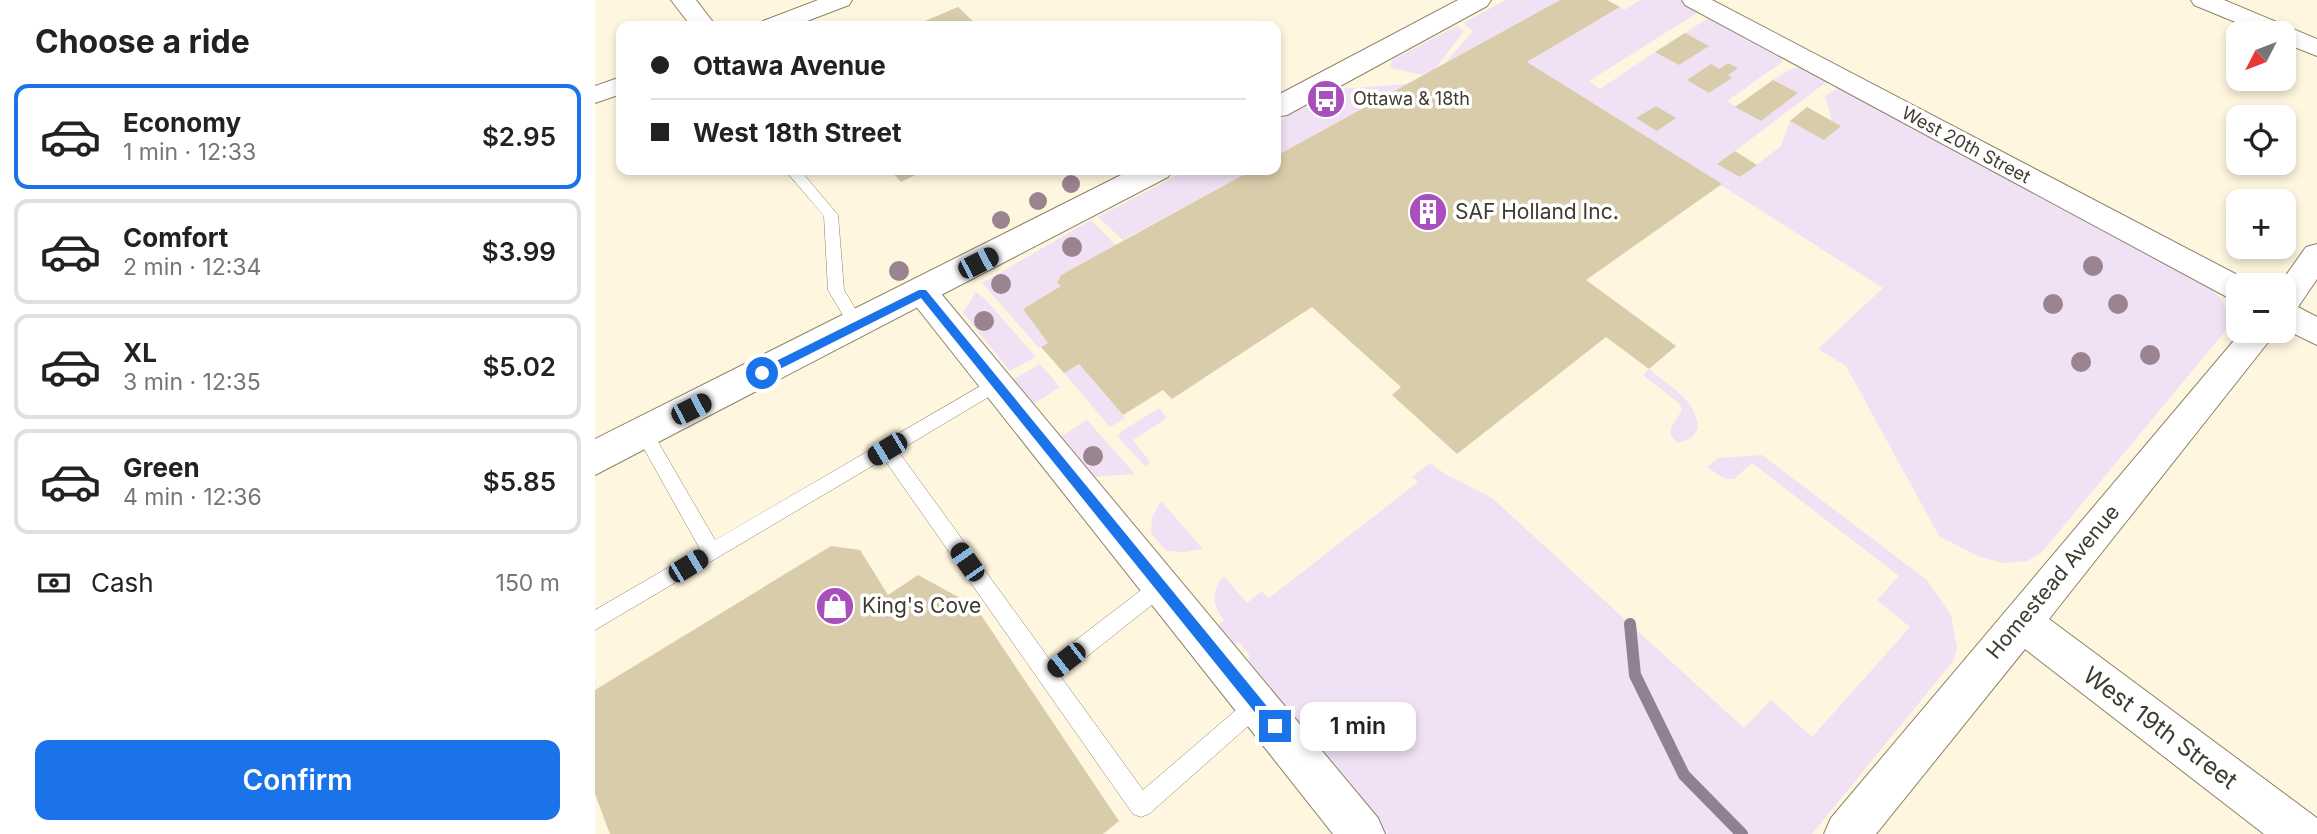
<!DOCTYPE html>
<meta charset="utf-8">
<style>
:root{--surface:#fff;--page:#f2f2f2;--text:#222;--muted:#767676;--line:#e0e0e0;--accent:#1a73e8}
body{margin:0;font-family:Inter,sans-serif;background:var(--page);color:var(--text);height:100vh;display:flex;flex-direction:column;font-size:26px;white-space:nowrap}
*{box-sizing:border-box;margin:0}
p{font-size:23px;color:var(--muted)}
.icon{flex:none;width:38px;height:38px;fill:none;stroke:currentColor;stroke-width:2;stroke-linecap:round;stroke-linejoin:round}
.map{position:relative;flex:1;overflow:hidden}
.sheet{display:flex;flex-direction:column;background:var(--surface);width:595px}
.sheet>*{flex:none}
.hud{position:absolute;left:21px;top:21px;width:665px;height:154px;border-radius:14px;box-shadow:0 4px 10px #0003;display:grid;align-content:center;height:154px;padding:0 35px;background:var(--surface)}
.needle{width:46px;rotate:228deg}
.tools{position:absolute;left:1631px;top:21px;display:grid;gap:14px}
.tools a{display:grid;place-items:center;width:70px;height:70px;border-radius:14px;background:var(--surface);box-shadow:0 4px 10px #0003;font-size:35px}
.end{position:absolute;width:32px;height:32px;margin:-16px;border:9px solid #1a73e8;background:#fff;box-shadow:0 0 0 4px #fff}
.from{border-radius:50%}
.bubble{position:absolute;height:49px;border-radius:14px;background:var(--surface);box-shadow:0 4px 10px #0003;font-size:23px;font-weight:600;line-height:49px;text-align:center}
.car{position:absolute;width:21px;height:42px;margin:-21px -10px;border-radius:9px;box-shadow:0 0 5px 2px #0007;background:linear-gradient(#222 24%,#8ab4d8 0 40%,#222 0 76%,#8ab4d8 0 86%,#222 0)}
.hud b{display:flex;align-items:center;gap:24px;height:66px;font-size:26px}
.hud b+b{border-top:2px solid var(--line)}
.hud i{width:18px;height:18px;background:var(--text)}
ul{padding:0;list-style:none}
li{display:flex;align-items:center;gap:21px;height:105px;margin:0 14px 10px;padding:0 21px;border:4px solid var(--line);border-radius:14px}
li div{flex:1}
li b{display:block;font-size:26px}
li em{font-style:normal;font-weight:600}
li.selected{border-color:var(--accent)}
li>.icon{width:63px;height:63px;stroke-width:1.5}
h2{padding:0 35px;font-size:32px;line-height:84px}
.pay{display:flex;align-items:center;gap:18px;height:77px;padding:0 35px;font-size:26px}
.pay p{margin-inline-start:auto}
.button{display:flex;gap:14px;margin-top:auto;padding:14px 35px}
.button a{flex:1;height:80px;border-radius:14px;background:var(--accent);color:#fff;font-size:28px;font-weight:600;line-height:80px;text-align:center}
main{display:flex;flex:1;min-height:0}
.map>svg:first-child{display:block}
.green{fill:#f1e1f4;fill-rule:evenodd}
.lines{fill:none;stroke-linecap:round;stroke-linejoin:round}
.stream{stroke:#918090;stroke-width:12}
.building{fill:#d9ccab}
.lane-casing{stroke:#8d8368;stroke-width:1}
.street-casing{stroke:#8d8368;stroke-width:2}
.secondary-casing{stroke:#8d8368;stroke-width:2}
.lane{fill:#fff;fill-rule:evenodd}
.street{fill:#fff;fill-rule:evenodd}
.secondary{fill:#fff;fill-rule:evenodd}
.tree{fill:#9a848f}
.route{fill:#1a73e8}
.labels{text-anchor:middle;stroke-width:7;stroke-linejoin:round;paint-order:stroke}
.far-poi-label{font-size:18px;fill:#3f3b2f;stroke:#fff;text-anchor:start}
.far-street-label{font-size:18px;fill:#3f3b2f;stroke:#fff}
.poi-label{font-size:21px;fill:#3f3b2f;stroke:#fff;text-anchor:start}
.street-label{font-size:21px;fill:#3f3b2f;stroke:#fff}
.near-street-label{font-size:24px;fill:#3f3b2f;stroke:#fff}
</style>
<main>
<section class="sheet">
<h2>Choose a ride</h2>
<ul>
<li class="selected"><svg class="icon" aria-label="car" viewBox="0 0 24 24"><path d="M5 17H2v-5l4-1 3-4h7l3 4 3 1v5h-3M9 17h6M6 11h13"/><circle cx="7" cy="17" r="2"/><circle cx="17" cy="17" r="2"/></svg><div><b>Economy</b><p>1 min · 12:33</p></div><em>$2.95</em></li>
<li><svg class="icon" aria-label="car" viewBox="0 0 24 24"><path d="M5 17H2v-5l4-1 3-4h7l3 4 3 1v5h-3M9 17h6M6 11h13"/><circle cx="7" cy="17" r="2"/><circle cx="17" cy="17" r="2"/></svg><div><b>Comfort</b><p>2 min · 12:34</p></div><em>$3.99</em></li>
<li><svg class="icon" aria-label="car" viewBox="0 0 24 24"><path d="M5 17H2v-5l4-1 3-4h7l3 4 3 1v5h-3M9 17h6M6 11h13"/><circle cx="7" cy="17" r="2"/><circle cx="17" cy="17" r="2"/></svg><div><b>XL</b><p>3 min · 12:35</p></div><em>$5.02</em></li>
<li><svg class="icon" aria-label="car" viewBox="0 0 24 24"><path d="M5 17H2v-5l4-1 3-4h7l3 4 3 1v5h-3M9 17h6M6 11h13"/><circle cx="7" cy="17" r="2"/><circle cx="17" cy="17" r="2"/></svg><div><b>Green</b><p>4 min · 12:36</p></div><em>$5.85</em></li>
</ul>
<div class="pay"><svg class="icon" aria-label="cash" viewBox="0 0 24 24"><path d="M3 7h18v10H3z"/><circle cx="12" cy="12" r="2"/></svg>Cash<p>150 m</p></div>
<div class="button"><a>Confirm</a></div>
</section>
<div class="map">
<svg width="1722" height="834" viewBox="0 0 1722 834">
<rect width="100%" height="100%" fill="#fff6df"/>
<g class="green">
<polygon points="911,0 965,0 850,63 878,31 868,23"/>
<path d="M1045 0H1086L1103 9 1102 13 994 81 1005 89 1060 52 1084 65 1113 46 1090 33 1113 18 1189 56 1187 62 1132 101 1165 121 1202 94 1178 80C1205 63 1206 64 1234 80L1123 164 1146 177 1186 146 1195 121 1229 139 1246 126 1237 121 1230 96 1245 87 1615 287C1627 300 1638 310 1632 329L1447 552 1432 561 1409 563 1385 557 1344 536 1251 366 1223 349 1288 288 932 62 1025 7 1029 10ZM1133 63 1143 68 1133 75 1137 78 1114 93 1092 80 1116 65 1124 69Z"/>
<polygon points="862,26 869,31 840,69 828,75 795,68 797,60"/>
<polygon points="812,84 681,156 681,122 744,89"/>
<polygon points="592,170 657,170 528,240 503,217"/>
<polygon points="496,220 521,245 466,275 462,283 466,286 428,309 453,343 444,348 387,283"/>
<polygon points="381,292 390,299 441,357 415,371 368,313"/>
<polygon points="445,364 465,387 437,405 417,380"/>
<polygon points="484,364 530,418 515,427 469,373"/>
<path d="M1054 369C1075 387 1102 400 1103 429L1096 438 1083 443 1076 436V428L1087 410 1084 403 1048 375Z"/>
<polygon points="564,408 572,418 538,440 555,462 551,467 523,437 527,431"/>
<polygon points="492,420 540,474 497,477 464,438"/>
<path d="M1167 455 1332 580 1356 615 1362 648 1359 660 1217 834H791L654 669V654L644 642 639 645 623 626 629 620C617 606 616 590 629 576L652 603 667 591 674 598 823 482 817 477 835 463 850 474 897 498 1149 728 1176 700 1217 737 1315 627 1282 600 1304 576 1157 463 1139 479H1130L1112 467 1123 458Z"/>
<polygon points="566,501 608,549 590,552 571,551 556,533 557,518"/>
</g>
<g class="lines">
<polyline class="stream" points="1035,624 1040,675 1089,775 1147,834"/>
</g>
<g class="building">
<polygon points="965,0 1012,0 1025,7 932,62 1127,184 991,280 1081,346 1054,369 1011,337 862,454 797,395 806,387 717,307 577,399 568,390 528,415 484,364 469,373 446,347 453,343 428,309 466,286 462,283 466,275 657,170 681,170 681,156"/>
<polygon points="363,7 383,26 318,26"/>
<polygon points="1090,33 1114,46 1084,65 1060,52"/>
<polygon points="1133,63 1143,68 1133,75 1137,78 1114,93 1092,80 1116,64 1124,69"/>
<polygon points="1178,80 1203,93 1166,121 1140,107"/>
<polygon points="1061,106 1081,118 1062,131 1041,118"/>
<polygon points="1212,107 1237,121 1246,126 1229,140 1195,121"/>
<polygon points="1140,151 1162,165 1145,177 1122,164"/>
<polygon points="295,170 331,170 306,182"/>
<polygon points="236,546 265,550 293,595 323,575 380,606 524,821 508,834 15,834 0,794 0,690"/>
</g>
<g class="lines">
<g class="lane-casing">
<g id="lane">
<polygon points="190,170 205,170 243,215 249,290 270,325 268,329 256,329 233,290 229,216"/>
<polygon points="401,377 407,379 410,384 407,389 303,451 455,660 558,581 565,578 572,581 575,587 572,593 466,677 548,790 655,698 662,694 669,698 673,705 669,712 554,814 546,817 538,814 289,459 0,630 0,610 105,549 43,438 40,433 43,428 55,428 120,540"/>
</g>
</g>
<g class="street-casing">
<g id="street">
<polygon points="76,0 101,0 121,26 96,26"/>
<polygon points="223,0 257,0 254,5 199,26 165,26 168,21"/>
<polygon points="1087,0 1117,0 1654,281 1657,285 1643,285 1643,301 1632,297 1090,5"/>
<polygon points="1596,0 1629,0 1722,39 1722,56 1689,43 1689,33 1667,33 1599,5"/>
<polygon points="26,77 26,94 0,103 0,86"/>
<polygon points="1722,244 1722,279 1703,307 1722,317 1722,345 1689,329 1689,285 1684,285 1711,247"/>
<polygon points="327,280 338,284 783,818 790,834 738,834 316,300 311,292 316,284"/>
<polygon points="1647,331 1682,331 1454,619 1722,818 1722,834 1669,834 1430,649 1281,834 1229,834 1236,818"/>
</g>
</g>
<g class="secondary-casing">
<g id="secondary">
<polygon points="863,0 896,0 892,6 692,115 681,117 681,96"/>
<polygon points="536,170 578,170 573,177 0,475 0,439"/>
</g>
</g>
<use href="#lane" class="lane"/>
<use href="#street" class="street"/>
<use href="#secondary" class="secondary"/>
</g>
<g class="tree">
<circle cx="476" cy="184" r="9"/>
<circle cx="443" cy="201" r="9"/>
<circle cx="406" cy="220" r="9"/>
<circle cx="477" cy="247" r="10"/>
<circle cx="1498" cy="266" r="10"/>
<circle cx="304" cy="271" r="10"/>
<circle cx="406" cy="284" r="10"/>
<circle cx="1458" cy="304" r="10"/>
<circle cx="1523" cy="304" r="10"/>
<circle cx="389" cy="321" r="10"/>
<circle cx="1555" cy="355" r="10"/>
<circle cx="1486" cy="362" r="10"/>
<circle cx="498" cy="456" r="10"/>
</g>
<polygon class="route" points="324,290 331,290 684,721 684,731 675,731 326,298 171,376 163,376 163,370"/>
<defs>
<g id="bus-disc" transform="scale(2.0125)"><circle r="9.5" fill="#a94fbb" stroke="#fff"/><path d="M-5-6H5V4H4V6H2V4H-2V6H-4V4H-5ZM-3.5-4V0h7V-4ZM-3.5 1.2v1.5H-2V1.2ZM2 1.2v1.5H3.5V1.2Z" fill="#fff"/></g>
<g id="building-disc" transform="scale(2.0125)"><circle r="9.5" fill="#a94fbb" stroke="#fff"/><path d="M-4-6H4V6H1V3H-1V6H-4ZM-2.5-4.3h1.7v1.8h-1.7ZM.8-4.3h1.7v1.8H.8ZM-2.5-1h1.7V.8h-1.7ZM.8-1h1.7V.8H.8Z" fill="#fff"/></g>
<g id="shop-disc" transform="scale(2.0125)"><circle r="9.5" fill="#a94fbb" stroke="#fff"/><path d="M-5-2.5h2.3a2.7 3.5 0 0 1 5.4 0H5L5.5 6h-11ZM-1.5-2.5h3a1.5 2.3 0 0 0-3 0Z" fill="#fff"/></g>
</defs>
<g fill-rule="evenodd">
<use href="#bus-disc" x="731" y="99"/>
<use href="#building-disc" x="833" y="212"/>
<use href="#shop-disc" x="240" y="606"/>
</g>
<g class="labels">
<g class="far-poi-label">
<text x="758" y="105">Ottawa &amp; 18th</text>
</g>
<g class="far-street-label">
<text transform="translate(1371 145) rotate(28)" y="6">West 20th Street</text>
</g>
<g class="poi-label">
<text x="860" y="219">SAF Holland Inc.</text>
<text x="267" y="613">King's Cove</text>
</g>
<g class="street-label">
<text transform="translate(1458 582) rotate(-50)" y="7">Homestead Avenue</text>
</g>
<g class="near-street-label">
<text transform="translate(1565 728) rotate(37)" y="8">West 19th Street</text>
</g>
</g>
</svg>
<div class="tools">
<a><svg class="needle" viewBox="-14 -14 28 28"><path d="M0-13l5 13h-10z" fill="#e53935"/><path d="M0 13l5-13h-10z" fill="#767676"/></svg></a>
<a><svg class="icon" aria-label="locate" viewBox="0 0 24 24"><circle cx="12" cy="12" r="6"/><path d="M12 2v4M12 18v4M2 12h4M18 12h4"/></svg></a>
<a>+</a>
<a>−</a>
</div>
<i class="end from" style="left:167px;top:373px"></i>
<i class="end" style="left:680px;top:726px"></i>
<div class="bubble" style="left:705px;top:702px;width:116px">1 min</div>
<i class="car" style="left:383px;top:263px;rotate:63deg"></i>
<i class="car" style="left:96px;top:409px;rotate:63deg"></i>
<i class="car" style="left:292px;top:449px;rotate:239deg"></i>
<i class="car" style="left:372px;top:562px;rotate:325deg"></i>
<i class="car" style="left:93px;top:566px;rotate:59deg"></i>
<i class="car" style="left:471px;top:660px;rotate:232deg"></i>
<div class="hud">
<b><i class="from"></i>Ottawa Avenue</b>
<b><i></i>West 18th Street</b>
</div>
</div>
</main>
